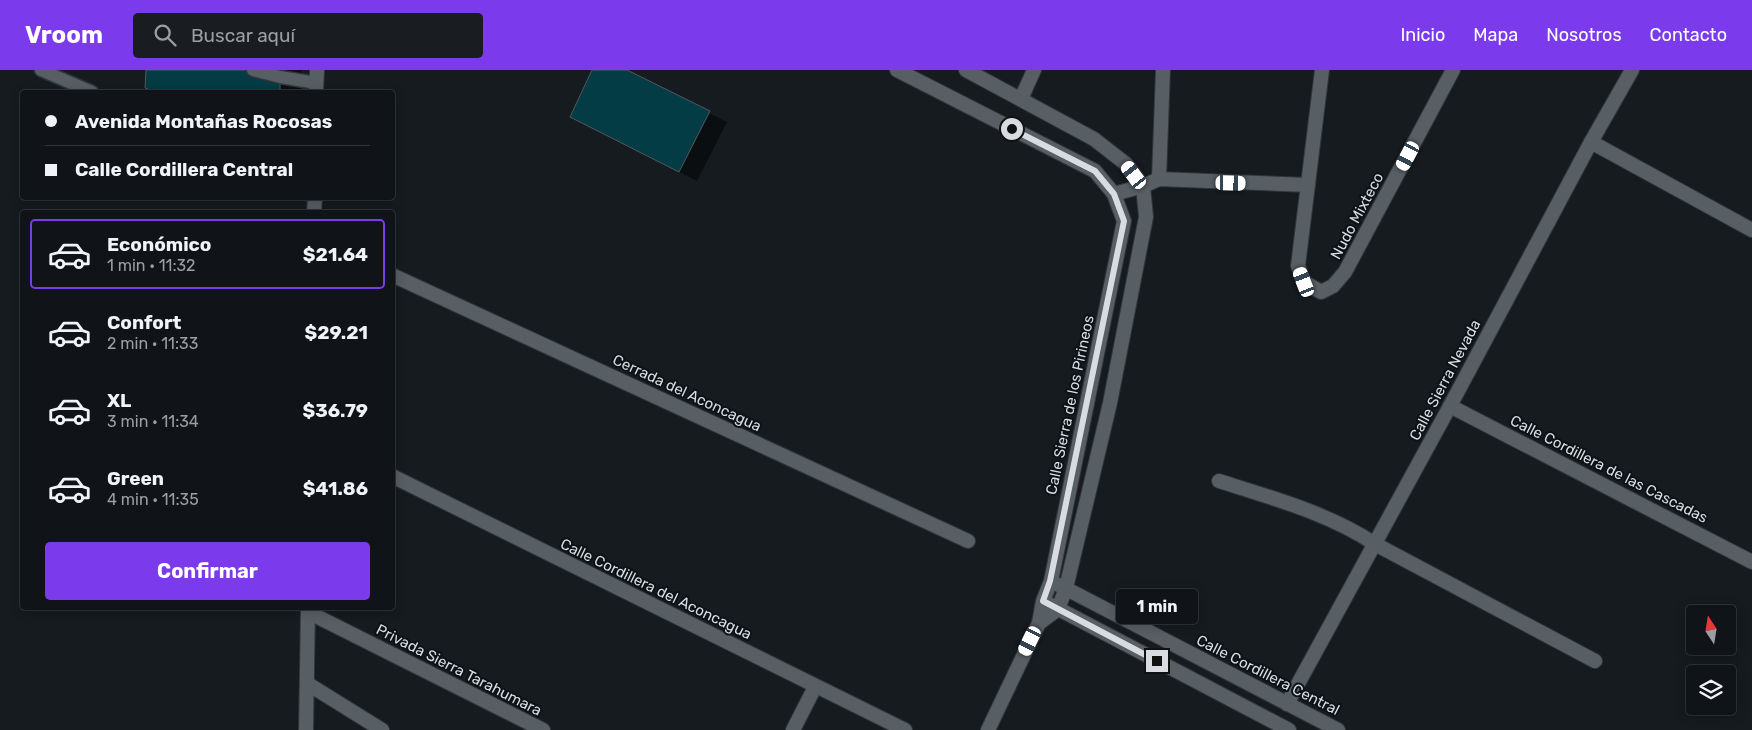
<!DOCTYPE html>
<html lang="es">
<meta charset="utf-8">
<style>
:root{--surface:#101418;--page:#191d21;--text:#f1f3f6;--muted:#9c9ea2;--line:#303337;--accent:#7c3aed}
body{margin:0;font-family:Rubik,sans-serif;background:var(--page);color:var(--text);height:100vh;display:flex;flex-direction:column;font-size:19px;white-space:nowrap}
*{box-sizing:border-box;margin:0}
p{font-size:16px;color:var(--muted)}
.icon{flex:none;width:28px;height:28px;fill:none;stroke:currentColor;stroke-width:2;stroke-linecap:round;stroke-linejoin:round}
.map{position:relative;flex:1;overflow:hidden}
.drawer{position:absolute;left:20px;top:140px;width:375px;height:400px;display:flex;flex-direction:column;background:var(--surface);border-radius:5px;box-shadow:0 2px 12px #0003,0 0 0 1px var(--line)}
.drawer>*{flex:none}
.hud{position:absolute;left:20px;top:20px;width:375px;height:110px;border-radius:5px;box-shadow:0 2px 12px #0003,0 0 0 1px var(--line);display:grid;align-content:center;height:110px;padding:0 25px;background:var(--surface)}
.needle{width:32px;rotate:348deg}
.tools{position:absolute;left:1686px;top:535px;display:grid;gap:10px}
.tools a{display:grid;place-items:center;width:50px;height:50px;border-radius:5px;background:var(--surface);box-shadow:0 2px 12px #0003,0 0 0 1px var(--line);font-size:25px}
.end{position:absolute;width:22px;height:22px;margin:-11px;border:6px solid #d8dce0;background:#111;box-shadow:0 0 0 2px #111}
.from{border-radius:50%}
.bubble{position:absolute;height:35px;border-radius:5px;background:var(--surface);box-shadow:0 2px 12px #0003,0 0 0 1px var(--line);font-size:16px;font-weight:700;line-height:35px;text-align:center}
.car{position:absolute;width:15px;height:30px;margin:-15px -8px;border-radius:6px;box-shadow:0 0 4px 1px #0007;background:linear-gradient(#fff 24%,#345 0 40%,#fff 0 76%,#345 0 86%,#fff 0)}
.hud b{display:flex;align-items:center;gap:18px;height:48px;font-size:19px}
.hud b+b{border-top:1px solid var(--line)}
.hud i{width:12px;height:12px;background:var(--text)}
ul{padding:9px 0 0;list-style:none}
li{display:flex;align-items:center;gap:15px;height:70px;margin:0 10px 8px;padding:0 15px;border:2px solid transparent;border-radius:5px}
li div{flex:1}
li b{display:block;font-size:19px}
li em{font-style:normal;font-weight:700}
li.active{border-color:var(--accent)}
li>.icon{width:45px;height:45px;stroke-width:1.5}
.primary-button{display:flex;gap:10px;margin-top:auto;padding:10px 25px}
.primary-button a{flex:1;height:58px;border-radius:5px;background:var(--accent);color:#fff;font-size:20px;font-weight:700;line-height:58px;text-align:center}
header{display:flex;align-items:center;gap:30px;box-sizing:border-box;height:70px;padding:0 25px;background:var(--accent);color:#fff}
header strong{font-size:24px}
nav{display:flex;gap:28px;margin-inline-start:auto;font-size:18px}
.search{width:350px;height:45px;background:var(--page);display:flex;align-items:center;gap:12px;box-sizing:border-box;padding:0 18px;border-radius:5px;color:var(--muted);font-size:19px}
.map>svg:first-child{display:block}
.shadow{fill:#0007}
.building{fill:#043c45;stroke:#505a5c}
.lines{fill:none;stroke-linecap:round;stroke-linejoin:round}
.service-casing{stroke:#323539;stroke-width:15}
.minor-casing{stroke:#323539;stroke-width:16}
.tertiary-casing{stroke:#323539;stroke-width:16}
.service{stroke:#575e64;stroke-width:12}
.minor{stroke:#575e64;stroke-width:14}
.tertiary{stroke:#575e64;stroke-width:14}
.route{stroke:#d8dce0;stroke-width:6}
.labels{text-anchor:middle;stroke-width:4;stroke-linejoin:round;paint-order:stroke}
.street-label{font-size:15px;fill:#d8dce0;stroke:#0d1217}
</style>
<header>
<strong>Vroom</strong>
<div class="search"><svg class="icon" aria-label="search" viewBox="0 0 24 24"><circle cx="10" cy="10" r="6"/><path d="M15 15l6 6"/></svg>Buscar aquí</div>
<nav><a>Inicio</a><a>Mapa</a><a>Nosotros</a><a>Contacto</a></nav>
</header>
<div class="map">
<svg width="1752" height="660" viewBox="0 0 1752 660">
<rect width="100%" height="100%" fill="#161b20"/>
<g class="shadow">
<polygon points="147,0 302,0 302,22 155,22 146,17"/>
<polygon points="594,0 624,0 727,52 697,111 589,56"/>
</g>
<g class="building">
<polygon points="146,0 280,0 280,22 155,22 145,18"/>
<polygon points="592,0 627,0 710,41 679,102 570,47"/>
</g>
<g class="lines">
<g class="service-casing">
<g id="service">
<polyline points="41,0 92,22"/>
<polyline points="253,0 280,7 316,13"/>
</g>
</g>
<g class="minor-casing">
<g id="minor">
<polyline points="897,0 1095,101 1114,124 1124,151 1051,511 1043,531 1039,553 988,660"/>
<polyline points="966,0 1094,69 1126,94 1143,116 1146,147 1110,333 1066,518 1058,539 1039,553"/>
<polyline points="1322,0 1298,196 1304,212 1321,222 1333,216 1345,202 1453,0"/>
<polyline points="1021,29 1034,0"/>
<polyline points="1591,72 1752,160"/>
<polyline points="1159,109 1163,0"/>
<polyline points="1114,124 1143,116 1159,109 1308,115"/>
<polyline points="392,205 968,471"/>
<polyline points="1450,336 1752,492"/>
<polyline points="392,406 905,660"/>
<path d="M1219 411C1272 428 1328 443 1375 474L1595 591"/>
<polyline points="1059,515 1338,660"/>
<polyline points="1051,535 1289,660"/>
<polyline points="308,542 543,660"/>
<polyline points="308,614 382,660"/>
<polyline points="1287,634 1450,336 1591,72 1632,0"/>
<polyline points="793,660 815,617"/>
</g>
</g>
<g class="tertiary-casing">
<g id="tertiary">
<polyline points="316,22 317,0"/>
<polyline points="314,142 315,128"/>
<polyline points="306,660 308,538"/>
</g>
</g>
<use href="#service" class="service"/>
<use href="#minor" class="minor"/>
<use href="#tertiary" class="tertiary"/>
</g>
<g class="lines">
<polyline class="route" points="1012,59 1095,101 1114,124 1124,151 1050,511 1043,531 1157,591"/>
</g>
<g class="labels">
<g class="street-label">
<text transform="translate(1357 146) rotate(-62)" y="5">Nudo Mixteco</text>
<text transform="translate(1445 310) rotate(-62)" y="5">Calle Sierra Nevada</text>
<text transform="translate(687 323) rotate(25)" y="5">Cerrada del Aconcagua</text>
<text transform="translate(1070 335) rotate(-78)" y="5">Calle Sierra de los Pirineos</text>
<text transform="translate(1609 399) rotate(27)" y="5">Calle Cordillera de las Cascadas</text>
<text transform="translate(656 519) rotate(26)" y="5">Calle Cordillera del Aconcagua</text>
<text transform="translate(459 600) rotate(27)" y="5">Privada Sierra Tarahumara</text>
<text transform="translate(1268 605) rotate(27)" y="5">Calle Cordillera Central</text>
</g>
</g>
</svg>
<div class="tools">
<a><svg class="needle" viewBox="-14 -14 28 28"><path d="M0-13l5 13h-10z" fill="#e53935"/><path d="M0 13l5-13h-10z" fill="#9c9ea2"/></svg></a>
<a><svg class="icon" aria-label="layers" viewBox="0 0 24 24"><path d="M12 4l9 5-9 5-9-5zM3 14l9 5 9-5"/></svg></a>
</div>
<i class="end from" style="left:1012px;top:59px"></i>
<i class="end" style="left:1157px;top:591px"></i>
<div class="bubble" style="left:1116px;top:519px;width:82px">1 min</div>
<i class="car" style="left:1408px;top:86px;rotate:208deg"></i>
<i class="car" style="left:1134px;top:105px;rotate:323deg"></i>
<i class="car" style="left:1231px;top:113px;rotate:91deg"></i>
<i class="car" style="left:1304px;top:212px;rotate:339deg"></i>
<i class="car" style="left:1030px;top:571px;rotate:206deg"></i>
<div class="hud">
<b><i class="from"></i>Avenida Montañas Rocosas</b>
<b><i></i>Calle Cordillera Central</b>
</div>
<section class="drawer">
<ul>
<li class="active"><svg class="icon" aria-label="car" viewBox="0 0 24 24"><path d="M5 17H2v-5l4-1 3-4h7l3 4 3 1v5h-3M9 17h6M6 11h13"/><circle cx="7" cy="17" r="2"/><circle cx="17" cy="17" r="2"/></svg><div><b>Económico</b><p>1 min · 11:32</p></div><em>$21.64</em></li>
<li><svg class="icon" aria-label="car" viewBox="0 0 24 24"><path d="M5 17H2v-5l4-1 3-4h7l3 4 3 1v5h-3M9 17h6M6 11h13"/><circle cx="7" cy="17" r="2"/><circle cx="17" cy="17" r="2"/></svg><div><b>Confort</b><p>2 min · 11:33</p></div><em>$29.21</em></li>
<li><svg class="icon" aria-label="car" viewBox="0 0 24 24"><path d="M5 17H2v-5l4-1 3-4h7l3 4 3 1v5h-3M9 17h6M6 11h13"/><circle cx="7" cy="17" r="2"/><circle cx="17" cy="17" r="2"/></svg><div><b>XL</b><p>3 min · 11:34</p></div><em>$36.79</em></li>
<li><svg class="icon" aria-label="car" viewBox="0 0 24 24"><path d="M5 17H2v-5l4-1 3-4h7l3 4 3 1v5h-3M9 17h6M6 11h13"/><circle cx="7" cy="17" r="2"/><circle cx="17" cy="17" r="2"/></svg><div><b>Green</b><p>4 min · 11:35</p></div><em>$41.86</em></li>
</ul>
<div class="primary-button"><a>Confirmar</a></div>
</section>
</div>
